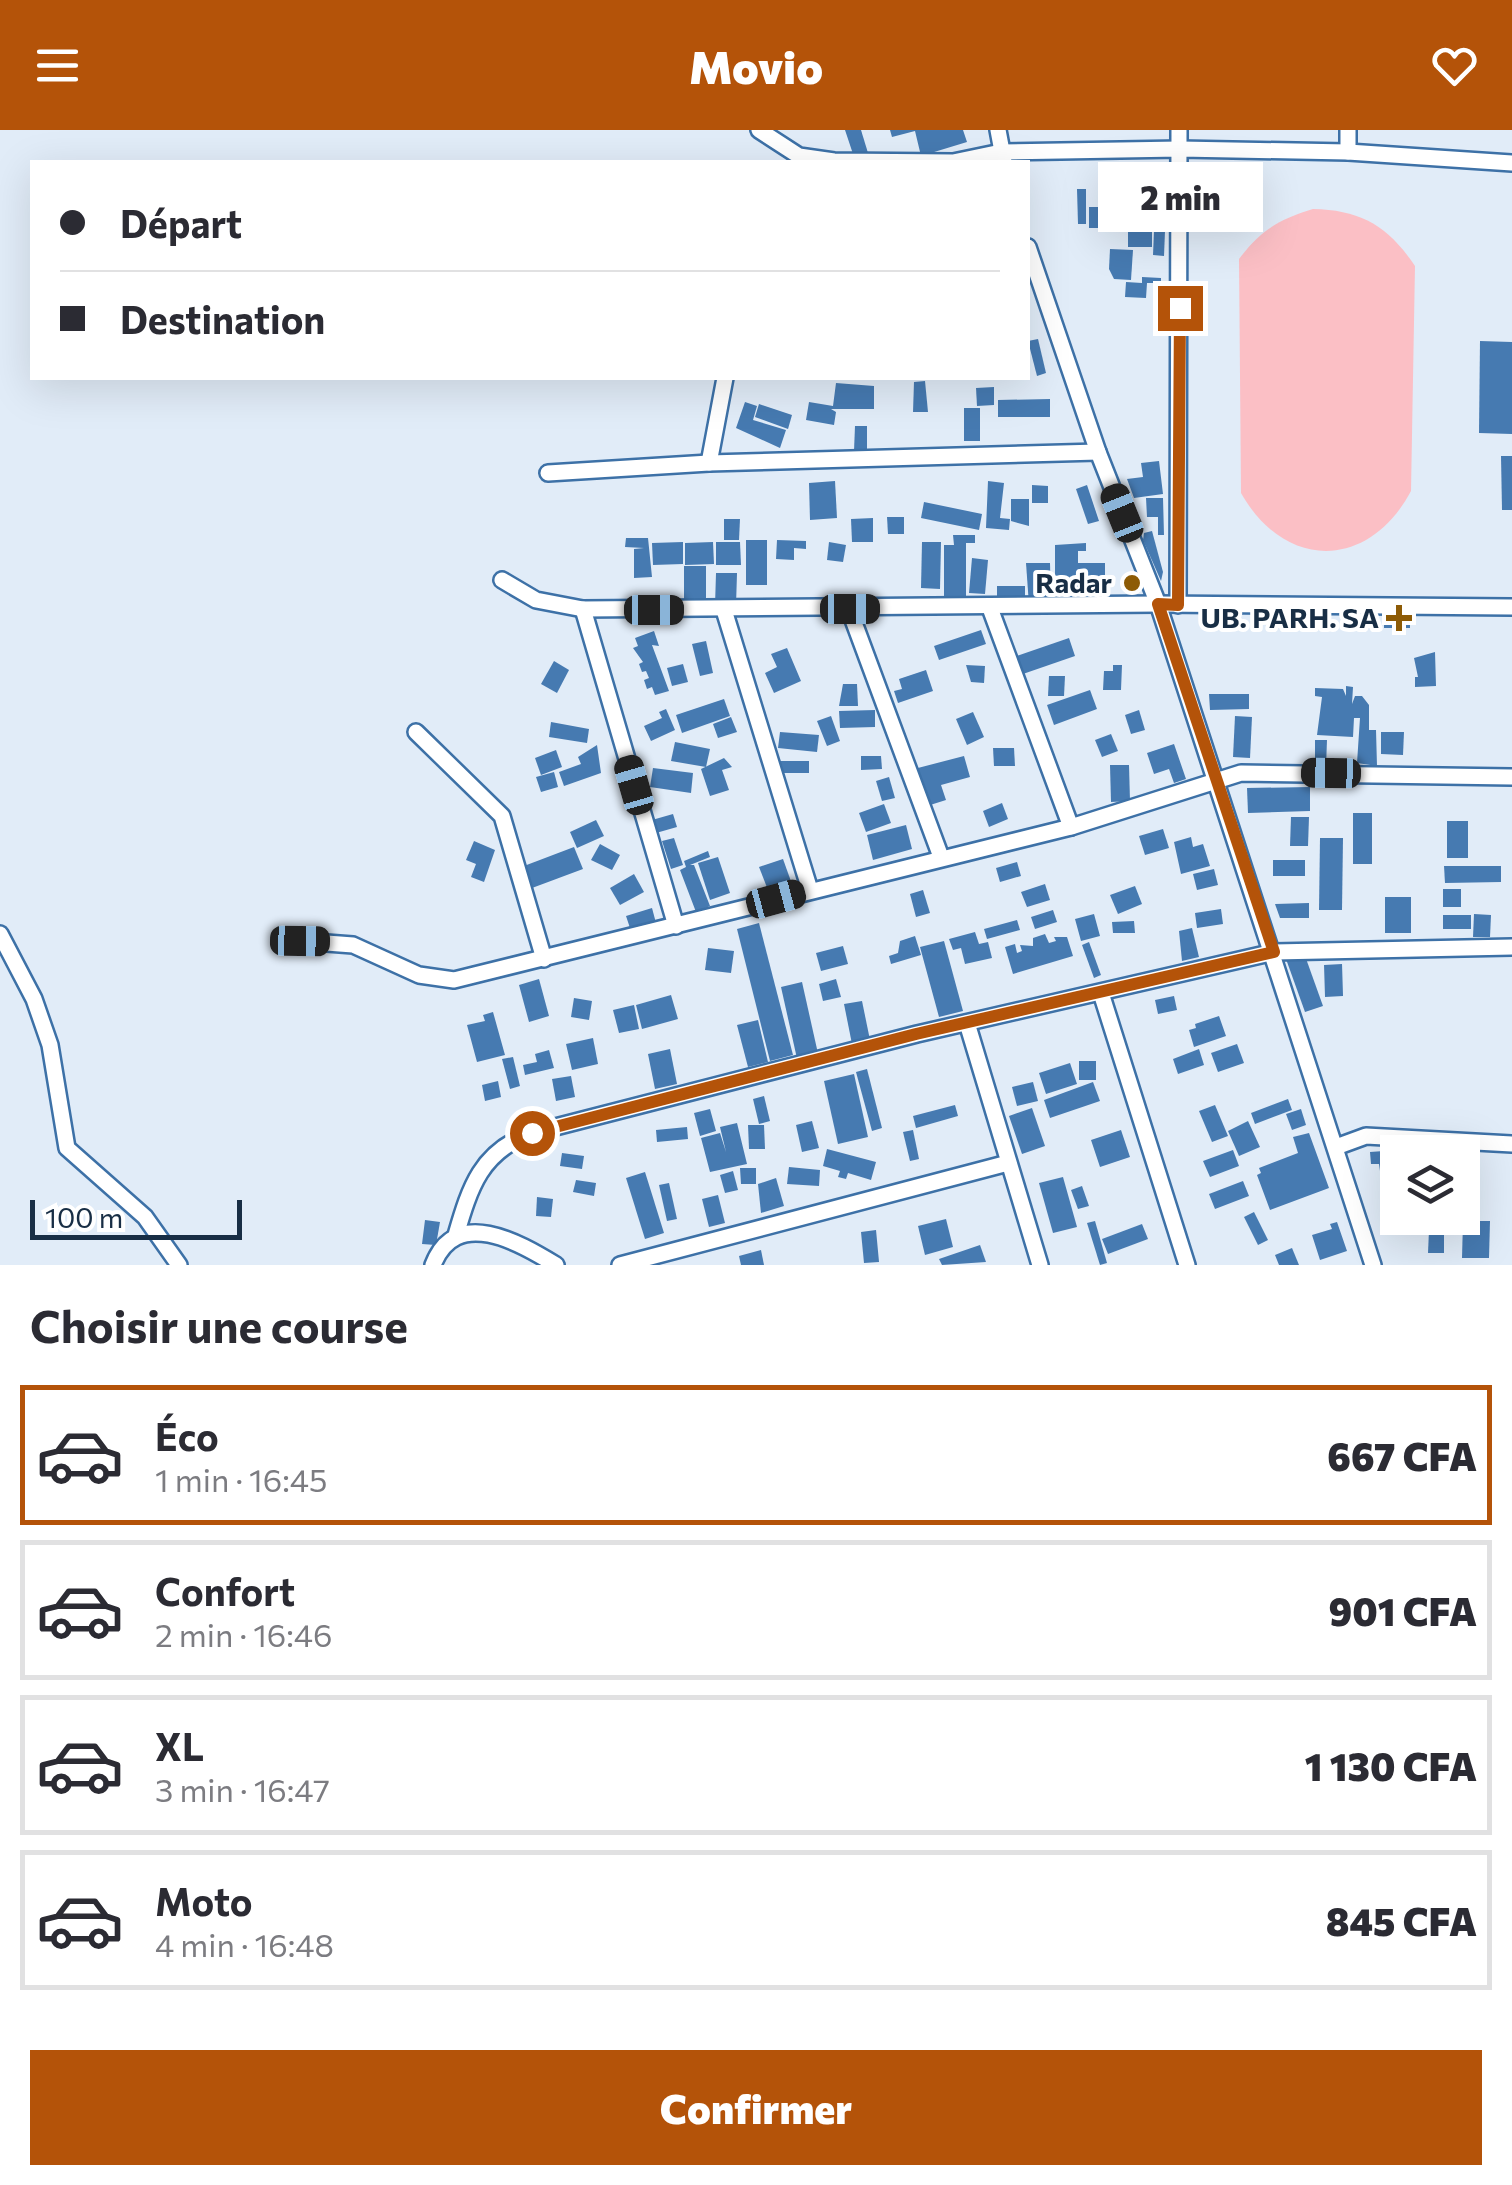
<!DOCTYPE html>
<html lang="fr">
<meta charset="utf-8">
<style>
:root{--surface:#fff;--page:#f7f7f7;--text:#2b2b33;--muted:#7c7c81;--line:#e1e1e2;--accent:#b45309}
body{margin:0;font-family:Commissioner,sans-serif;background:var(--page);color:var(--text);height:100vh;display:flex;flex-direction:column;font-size:38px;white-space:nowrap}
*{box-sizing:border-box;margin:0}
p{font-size:32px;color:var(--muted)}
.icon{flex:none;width:55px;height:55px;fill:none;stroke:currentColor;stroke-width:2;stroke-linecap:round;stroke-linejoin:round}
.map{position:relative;height:1135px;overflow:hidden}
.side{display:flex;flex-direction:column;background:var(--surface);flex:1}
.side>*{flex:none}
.hud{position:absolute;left:30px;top:30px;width:1000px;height:220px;border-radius:0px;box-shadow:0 10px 40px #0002;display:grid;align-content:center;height:220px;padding:0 30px;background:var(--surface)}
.fabs{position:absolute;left:1380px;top:1005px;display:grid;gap:20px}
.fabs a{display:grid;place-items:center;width:100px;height:100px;border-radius:0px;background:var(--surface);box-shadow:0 10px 40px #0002;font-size:50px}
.scale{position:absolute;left:30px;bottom:25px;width:212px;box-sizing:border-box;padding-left:10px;border:5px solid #182e45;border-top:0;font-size:28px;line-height:35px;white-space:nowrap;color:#182e45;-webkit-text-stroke:8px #fff;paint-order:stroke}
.end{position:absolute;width:45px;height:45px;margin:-22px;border:12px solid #b45309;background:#fff;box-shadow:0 0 0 5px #fff}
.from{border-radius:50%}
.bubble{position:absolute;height:70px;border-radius:0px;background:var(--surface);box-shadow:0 10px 40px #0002;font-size:32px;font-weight:800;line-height:70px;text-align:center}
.car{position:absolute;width:30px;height:60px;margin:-30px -15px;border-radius:12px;box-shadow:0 0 8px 2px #0007;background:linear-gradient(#222 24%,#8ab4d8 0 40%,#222 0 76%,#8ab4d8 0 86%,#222 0)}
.hud b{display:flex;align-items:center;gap:35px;height:95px;font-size:38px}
.hud b+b{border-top:2px solid var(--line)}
.hud i{width:25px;height:25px;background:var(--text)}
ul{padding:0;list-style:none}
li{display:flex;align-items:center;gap:30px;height:140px;margin:0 20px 15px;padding:0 10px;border:5px solid var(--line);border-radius:0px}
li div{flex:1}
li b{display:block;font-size:38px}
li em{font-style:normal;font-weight:800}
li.active{border-color:var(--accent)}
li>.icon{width:90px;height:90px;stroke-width:1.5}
h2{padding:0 30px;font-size:45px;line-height:120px}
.button{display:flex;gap:20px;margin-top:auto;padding:20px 30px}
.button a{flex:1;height:115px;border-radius:0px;background:var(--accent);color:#fff;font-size:40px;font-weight:800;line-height:115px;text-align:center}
header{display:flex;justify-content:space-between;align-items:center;height:130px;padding:0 30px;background:var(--accent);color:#fff;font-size:45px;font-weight:800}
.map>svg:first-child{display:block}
.green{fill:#fbbfc5}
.building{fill:#467ab1}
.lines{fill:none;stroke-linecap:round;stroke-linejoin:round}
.minor-casing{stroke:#3d71a7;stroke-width:20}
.minor{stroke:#fff;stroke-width:15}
.route{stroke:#b45309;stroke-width:12}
.poi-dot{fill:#8d5b06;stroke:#fff;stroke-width:4}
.labels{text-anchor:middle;stroke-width:8;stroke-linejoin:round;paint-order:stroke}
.poi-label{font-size:28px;font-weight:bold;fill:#182e45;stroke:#fff;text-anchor:end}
</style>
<header><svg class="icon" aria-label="menu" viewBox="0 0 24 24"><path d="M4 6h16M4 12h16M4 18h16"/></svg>Movio<svg class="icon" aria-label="heart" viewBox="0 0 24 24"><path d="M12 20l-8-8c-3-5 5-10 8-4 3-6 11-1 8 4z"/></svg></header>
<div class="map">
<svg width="1512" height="1135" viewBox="0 0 1512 1135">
<rect width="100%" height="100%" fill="#e1ecf8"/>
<path class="green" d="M1313 79C1361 80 1388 96 1415 136L1411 361C1369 440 1285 441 1241 363L1239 129C1260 101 1279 89 1313 79Z"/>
<g class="building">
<polygon points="845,0 861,0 868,23 854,27"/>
<polygon points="890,0 963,0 967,12 921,26 915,1 892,7"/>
<polygon points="1121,45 1165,45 1164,67 1155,67 1152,54 1120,54"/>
<polygon points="1077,59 1086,59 1086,94 1078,94"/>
<rect x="1089" y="77" width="21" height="21"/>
<rect x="1128" y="100" width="24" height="17"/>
<polygon points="1154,101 1165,101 1164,126 1153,125"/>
<polygon points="1110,119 1133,120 1131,150 1114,149 1109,139"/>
<polygon points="1142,147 1161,148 1161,153 1147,153 1146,168 1125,167 1126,152 1142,153"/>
<polygon points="1038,209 1046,243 1037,246 1028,211"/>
<polygon points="1480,211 1512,212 1512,304 1479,303"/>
<polygon points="925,251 928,282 913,282 914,252"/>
<polygon points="836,253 874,256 874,279 831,279 836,282 834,295 806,290 809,272 833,276"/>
<polygon points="994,257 994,275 977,276 976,258"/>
<polygon points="1050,269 1050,287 998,287 998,270"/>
<polygon points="745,272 757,276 753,290 786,300 780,318 736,298"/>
<polygon points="759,274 792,285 788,299 755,287"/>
<rect x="964" y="278" width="16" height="33"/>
<polygon points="855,296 867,296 867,321 854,321"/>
<polygon points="1501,326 1512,326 1512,380 1502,380"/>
<polygon points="1159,331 1163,364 1134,368 1127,349 1143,347 1141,333"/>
<polygon points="835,351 837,388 810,390 809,353"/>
<polygon points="988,351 1004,353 1000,388 1010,389 1009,400 986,398"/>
<polygon points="1032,355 1048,356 1048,373 1032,373"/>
<polygon points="1087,355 1099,391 1088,394 1076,359"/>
<polygon points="1146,368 1163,368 1164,405 1158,405 1158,387 1147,387"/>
<polygon points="1011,369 1029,369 1029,396 1011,391"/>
<polygon points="924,372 982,384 979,400 921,388"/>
<polygon points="887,387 904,387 904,404 888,404"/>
<polygon points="873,388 873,412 852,412 851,389"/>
<polygon points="724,389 740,389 739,410 724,410"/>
<polygon points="1152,401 1163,442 1161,451 1143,410 1144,403"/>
<polygon points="953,405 975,405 975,413 966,413 966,475 944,475 944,415 954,415"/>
<polygon points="626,408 648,408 652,447 634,448 634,419 644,418 625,417"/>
<rect x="746" y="410" width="21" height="45"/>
<polygon points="777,410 806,411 806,419 794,418 794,430 776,429"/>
<polygon points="683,412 683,434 653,435 652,413"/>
<polygon points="713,412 714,434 685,435 685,413"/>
<polygon points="716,412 740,412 741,435 716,435"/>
<polygon points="829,412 846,415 843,432 827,430"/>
<polygon points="922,412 941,412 940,459 921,458"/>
<polygon points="1086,413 1086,421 1078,421 1078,433 1105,433 1105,452 1082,452 1078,443 1078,472 1055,472 1055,415"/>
<polygon points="972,428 988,430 985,464 969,463"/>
<polygon points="1026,433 1050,433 1051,475 1029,475"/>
<rect x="684" y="436" width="22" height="37"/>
<polygon points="716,443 737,443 736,476 715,475"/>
<rect x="1080" y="454" width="21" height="18"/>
<rect x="997" y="456" width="28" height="18"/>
<polygon points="1410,486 1410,498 1384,498 1384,487"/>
<polygon points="981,500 986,514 939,530 934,516"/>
<polygon points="654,501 659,516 652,515 669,561 655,565 652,557 647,559 644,550 649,548 646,541 642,542 639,534 643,532 633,518 638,516 635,508"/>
<polygon points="1069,508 1075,526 1020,545 1014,527"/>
<polygon points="706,511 713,543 700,546 692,514"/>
<polygon points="787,518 801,551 774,563 765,543 777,537 771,524"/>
<polygon points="1435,522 1436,556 1415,557 1415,547 1418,547 1414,528"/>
<polygon points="554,531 569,540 557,563 541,554"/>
<polygon points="683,534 688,552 672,556 667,538"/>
<polygon points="966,535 985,536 984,553 971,552"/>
<polygon points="1113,535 1122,535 1121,560 1103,560 1104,541 1113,541"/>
<polygon points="926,540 933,561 898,573 894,561 902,559 899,549"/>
<polygon points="1049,546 1065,546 1064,566 1048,566"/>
<polygon points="843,554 857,554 858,576 839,576"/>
<polygon points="1346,556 1353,557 1352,574 1355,566 1362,566 1369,575 1369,600 1376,600 1377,636 1357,633 1360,588 1354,588 1353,607 1317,605 1322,567 1315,566 1315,558 1343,559 1346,566"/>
<polygon points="1090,560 1097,579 1054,595 1047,575"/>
<polygon points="1209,564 1249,564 1249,579 1210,580"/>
<polygon points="724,569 730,586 682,603 676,585"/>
<polygon points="666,579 675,600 651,611 644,596 662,588 659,582"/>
<polygon points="875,580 875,597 840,598 839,581"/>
<polygon points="1139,580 1145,600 1131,604 1125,585"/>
<polygon points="973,582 984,607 967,615 956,589"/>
<polygon points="831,586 840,611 827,616 817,591"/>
<polygon points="1235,586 1252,587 1250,628 1233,627"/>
<polygon points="731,587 737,602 718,608 713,594"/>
<polygon points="551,592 589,599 587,613 549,607"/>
<polygon points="780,602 819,605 817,622 778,618"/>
<polygon points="1381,602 1404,602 1403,625 1381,624"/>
<polygon points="1111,604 1118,621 1102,627 1095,610"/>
<polygon points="1315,610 1327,610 1326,637 1315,636"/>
<polygon points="675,612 710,619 706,637 671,631"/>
<polygon points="1174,614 1186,649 1174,653 1169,639 1154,644 1147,623"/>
<polygon points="597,615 601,643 564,656 559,642 581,634 578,627"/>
<polygon points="993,618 1014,618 1015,636 994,636"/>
<polygon points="556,620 562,637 541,645 535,628"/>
<polygon points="861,626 881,626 882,639 861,640"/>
<polygon points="964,626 970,647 941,655 946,670 927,676 914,639"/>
<polygon points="724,628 732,637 722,640 729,660 710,666 701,639"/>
<rect x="779" y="631" width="30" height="12"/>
<polygon points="1110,635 1129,635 1130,671 1111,672"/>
<polygon points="653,638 693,643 691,663 650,657"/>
<polygon points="554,642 558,657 541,662 536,647"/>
<polygon points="889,647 895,668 882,671 876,651"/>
<polygon points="1310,657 1310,681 1248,683 1247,658"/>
<polygon points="1002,673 1008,689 989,697 983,681"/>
<polygon points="884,674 891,693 866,702 859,683"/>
<rect x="1353" y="683" width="19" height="51"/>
<polygon points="673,684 677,697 656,703 652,690"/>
<polygon points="1291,687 1309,687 1308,716 1290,716"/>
<polygon points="596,690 604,706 577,718 570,702"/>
<rect x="1447" y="691" width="21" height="37"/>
<polygon points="906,695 912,719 873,730 867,705"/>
<polygon points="1163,699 1169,718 1145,725 1139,706"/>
<polygon points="1191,707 1193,717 1203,714 1210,736 1181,744 1174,712"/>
<polygon points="674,708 683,735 671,739 662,711"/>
<polygon points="1320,708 1343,708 1342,780 1319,780"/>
<polygon points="474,711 495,720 484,752 471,747 476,734 466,730"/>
<polygon points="600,714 620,725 612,740 591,730"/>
<polygon points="574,717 583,739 532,758 524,736"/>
<polygon points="708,721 710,727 690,735 694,735 710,776 696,782 680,740 686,737 684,731"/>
<polygon points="718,727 730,763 710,770 698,733"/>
<polygon points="783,729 793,757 770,765 759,737"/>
<rect x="1273" y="730" width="32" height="16"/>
<polygon points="1017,732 1021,746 1000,752 996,738"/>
<polygon points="1444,736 1501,736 1501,752 1445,753"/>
<polygon points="1214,739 1218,755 1197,760 1193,744"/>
<polygon points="634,744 644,762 620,775 610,758"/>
<polygon points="1045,754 1050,770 1027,777 1021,762"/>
<polygon points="1135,756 1142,774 1118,784 1110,765"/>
<rect x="1443" y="759" width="18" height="18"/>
<polygon points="923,760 930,783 916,787 910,764"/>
<rect x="1385" y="767" width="26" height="36"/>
<polygon points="1309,773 1309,788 1280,788 1275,774"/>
<polygon points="652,778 656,793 631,801 626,786"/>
<polygon points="1221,779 1223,794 1197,798 1195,783"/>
<polygon points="1053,780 1057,792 1035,799 1031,787"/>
<polygon points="1094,784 1100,806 1081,811 1075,789"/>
<polygon points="1474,784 1491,785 1490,807 1473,807"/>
<rect x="1443" y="785" width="28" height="14"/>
<polygon points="1017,790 1020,800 987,809 984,799"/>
<polygon points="1134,791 1135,803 1113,803 1112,792"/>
<polygon points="759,793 793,925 770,931 737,799"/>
<polygon points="1192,798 1199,827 1182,831 1179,801"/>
<polygon points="975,802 979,814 988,812 992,828 965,834 961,818 953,820 949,809"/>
<polygon points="1045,804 1049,813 1056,811 1054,807 1067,807 1073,826 1013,844 1005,817 1015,814 1017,823 1022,821 1020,815 1033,816 1033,808"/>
<polygon points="915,806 921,825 891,834 889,826 898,823 900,811"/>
<polygon points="944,811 963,881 939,887 920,817"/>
<polygon points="1089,812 1101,845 1094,848 1082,815"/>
<polygon points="843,816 848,834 821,841 816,823"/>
<polygon points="708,818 734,821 731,843 705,840"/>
<polygon points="1304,823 1323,876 1305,882 1286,829"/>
<polygon points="1342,834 1343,866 1325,867 1324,835"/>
<polygon points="539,849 549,886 529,892 519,855"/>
<polygon points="836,849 841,867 823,871 819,854"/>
<polygon points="802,852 819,928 798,933 781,857"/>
<polygon points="671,865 678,889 642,899 636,875"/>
<polygon points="1174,866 1177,880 1158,884 1155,870"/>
<polygon points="574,868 592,871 589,890 571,887"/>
<polygon points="862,871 870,910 852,914 844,874"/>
<polygon points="634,875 639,899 619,903 613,880"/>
<polygon points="493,882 505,925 477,932 467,895 485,891 483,885"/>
<polygon points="1219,886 1226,906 1194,917 1189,900 1196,898 1195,894"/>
<polygon points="758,890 768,932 748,937 737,895"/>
<polygon points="593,908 598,934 572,940 566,914"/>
<polygon points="1237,914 1244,933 1218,942 1211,923"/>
<polygon points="670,919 677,954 655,959 648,924"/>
<polygon points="1199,919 1204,935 1178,944 1173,929"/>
<polygon points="549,920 554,938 525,945 523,935 537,932 535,924"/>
<polygon points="513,927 520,956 510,959 502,929"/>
<rect x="1079" y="931" width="17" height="19"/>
<polygon points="1070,933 1077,954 1046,964 1039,943"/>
<polygon points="867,939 882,998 872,1001 856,942"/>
<polygon points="854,944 868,1007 838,1014 824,951"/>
<polygon points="571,946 575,967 556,971 552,949"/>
<polygon points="498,951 501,967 485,971 482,955"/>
<polygon points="1033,952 1038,971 1017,976 1012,957"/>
<polygon points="1093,952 1100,971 1050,988 1044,970"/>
<polygon points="764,966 770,991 759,994 753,969"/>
<polygon points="1288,969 1292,980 1255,994 1251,983"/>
<polygon points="955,975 958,986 916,998 913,986"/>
<polygon points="1215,975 1228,1006 1212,1012 1199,981"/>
<polygon points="1032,978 1045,1016 1022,1024 1009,986"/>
<polygon points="710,979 716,1001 700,1006 694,983"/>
<polygon points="1301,979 1306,995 1292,1000 1286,984"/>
<polygon points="812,991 819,1018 802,1022 796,995"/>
<polygon points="1248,991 1260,1017 1239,1026 1228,1001"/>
<polygon points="737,993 747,1034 710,1042 701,1008 720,1003 726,1022 720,997"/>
<polygon points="748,995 764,995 765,1019 749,1019"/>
<polygon points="687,997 688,1009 657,1012 656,1000"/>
<polygon points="913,1000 919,1029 910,1031 903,1002"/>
<polygon points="1121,1000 1130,1027 1100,1037 1091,1010"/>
<polygon points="1309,1003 1329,1058 1270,1080 1257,1045 1261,1043 1259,1038 1298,1023 1293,1007"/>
<polygon points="827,1019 876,1032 871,1050 848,1043 846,1049 838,1047 840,1041 823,1036"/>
<polygon points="1233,1020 1239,1036 1210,1047 1203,1031"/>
<polygon points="1398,1020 1398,1040 1380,1041 1379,1034 1371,1034 1370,1022"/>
<polygon points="562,1023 584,1026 582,1039 560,1036"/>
<polygon points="789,1037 820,1040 819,1056 787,1054"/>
<polygon points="740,1038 756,1038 756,1054 741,1054"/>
<polygon points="733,1041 738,1060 725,1063 720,1045"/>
<polygon points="645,1042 664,1103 645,1109 626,1048"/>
<polygon points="1063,1047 1077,1097 1053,1103 1039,1053"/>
<polygon points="776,1048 784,1076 761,1083 758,1054"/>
<polygon points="576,1050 596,1053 594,1066 573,1062"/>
<polygon points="1243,1051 1249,1066 1215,1079 1209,1064"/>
<polygon points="669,1053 677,1089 667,1091 659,1055"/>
<polygon points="1082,1056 1089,1076 1078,1079 1071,1060"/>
<polygon points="718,1065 725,1093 709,1097 702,1069"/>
<polygon points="537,1067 553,1069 551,1087 536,1086"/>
<polygon points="1254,1082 1268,1110 1258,1115 1244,1087"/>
<polygon points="1389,1086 1411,1088 1411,1100 1389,1100"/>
<polygon points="946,1089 953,1117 925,1125 918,1096"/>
<polygon points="425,1090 440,1092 436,1115 422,1114"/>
<polygon points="1095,1091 1107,1133 1100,1135 1087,1093"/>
<polygon points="1463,1091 1490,1091 1489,1128 1462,1128"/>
<polygon points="1337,1092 1347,1121 1320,1130 1312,1105 1332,1099 1330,1094"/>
<polygon points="1142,1094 1148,1109 1108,1124 1102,1109"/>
<polygon points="876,1100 879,1132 864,1133 861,1102"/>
<polygon points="1429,1100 1444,1100 1444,1123 1428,1123"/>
<polygon points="980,1115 986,1132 942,1135 939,1129"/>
<polygon points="1292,1118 1299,1135 1279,1135 1275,1125"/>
<polygon points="761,1120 764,1135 741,1135 739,1126"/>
</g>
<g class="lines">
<g class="minor-casing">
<g id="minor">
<polyline points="759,0 799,26 834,31 953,32 1001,22 1180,19 1348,22 1512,33"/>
<polyline points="998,0 1004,32"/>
<polyline points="1348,22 1348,0"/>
<polyline points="1028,117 1098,322 1158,474 1373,1135"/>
<polyline points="709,333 725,248"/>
<polyline points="548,343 709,333 1098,322"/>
<polyline points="502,450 536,470 583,479 1158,474 1512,477"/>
<polyline points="1178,475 1179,0"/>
<polyline points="990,478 1071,697"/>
<polyline points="583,479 676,796"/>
<polyline points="849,479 941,727"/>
<polyline points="724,480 810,760"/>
<polyline points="416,602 502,686 544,829"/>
<polyline points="0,804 34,869 50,915 67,1018 145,1087 179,1135"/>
<polyline points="300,811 353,815 419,845 454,850 1071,697 1241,643 1512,647"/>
<polyline points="1101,863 1187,1135"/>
<polyline points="967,893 1040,1135"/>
<polyline points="1336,1017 1366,1006 1512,1014"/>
<path d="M456 1105C470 1057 481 1021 532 1003L917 904 1274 822 1512 817"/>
<path d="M433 1135C456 1076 518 1112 556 1135"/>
<polyline points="620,1135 1008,1033"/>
</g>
</g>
<use href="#minor" class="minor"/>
</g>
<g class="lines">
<polyline class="route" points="532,1003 916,904 1274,822 1158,474 1178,475 1180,178"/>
</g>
<g class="poi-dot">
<circle cx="1132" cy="453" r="10"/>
<path d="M1394 473h10v10h10v10h-10v10h-10v-10h-10v-10h10z"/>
</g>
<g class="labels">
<g class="poi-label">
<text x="1112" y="463">Radar</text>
<text x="1379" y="498">UB. PARH. SA</text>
</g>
</g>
</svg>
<div class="fabs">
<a><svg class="icon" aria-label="layers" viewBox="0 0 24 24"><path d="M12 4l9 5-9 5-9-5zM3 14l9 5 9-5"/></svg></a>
</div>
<div class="scale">100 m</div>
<i class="end from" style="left:532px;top:1003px"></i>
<i class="end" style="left:1180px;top:178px"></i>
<div class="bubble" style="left:1098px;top:32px;width:165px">2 min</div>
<i class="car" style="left:1122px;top:383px;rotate:338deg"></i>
<i class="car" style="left:850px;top:479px;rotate:90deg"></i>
<i class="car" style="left:654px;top:480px;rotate:90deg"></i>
<i class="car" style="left:1331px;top:643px;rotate:271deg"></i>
<i class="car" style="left:634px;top:655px;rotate:344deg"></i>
<i class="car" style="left:776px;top:769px;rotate:75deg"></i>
<i class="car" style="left:300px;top:811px;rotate:91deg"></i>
<div class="hud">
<b><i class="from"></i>Départ</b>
<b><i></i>Destination</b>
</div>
</div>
<section class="side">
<h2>Choisir une course</h2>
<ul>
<li class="active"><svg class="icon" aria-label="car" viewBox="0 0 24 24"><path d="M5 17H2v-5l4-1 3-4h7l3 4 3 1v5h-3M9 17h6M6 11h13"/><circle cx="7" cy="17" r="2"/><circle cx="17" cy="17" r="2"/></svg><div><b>Éco</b><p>1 min · 16:45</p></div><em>667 CFA</em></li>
<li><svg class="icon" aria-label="car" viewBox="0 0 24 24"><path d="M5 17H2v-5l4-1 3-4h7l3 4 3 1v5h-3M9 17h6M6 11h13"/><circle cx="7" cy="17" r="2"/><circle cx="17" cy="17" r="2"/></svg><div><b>Confort</b><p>2 min · 16:46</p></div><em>901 CFA</em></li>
<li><svg class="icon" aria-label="car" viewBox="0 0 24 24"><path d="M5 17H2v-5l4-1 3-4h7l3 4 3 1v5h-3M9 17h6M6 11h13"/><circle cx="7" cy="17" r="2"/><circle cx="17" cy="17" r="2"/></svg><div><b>XL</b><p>3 min · 16:47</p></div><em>1 130 CFA</em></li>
<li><svg class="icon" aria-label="car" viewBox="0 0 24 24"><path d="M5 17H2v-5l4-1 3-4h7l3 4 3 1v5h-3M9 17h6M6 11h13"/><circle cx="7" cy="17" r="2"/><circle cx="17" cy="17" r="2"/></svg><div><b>Moto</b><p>4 min · 16:48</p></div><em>845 CFA</em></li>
</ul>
<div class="button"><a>Confirmer</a></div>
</section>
